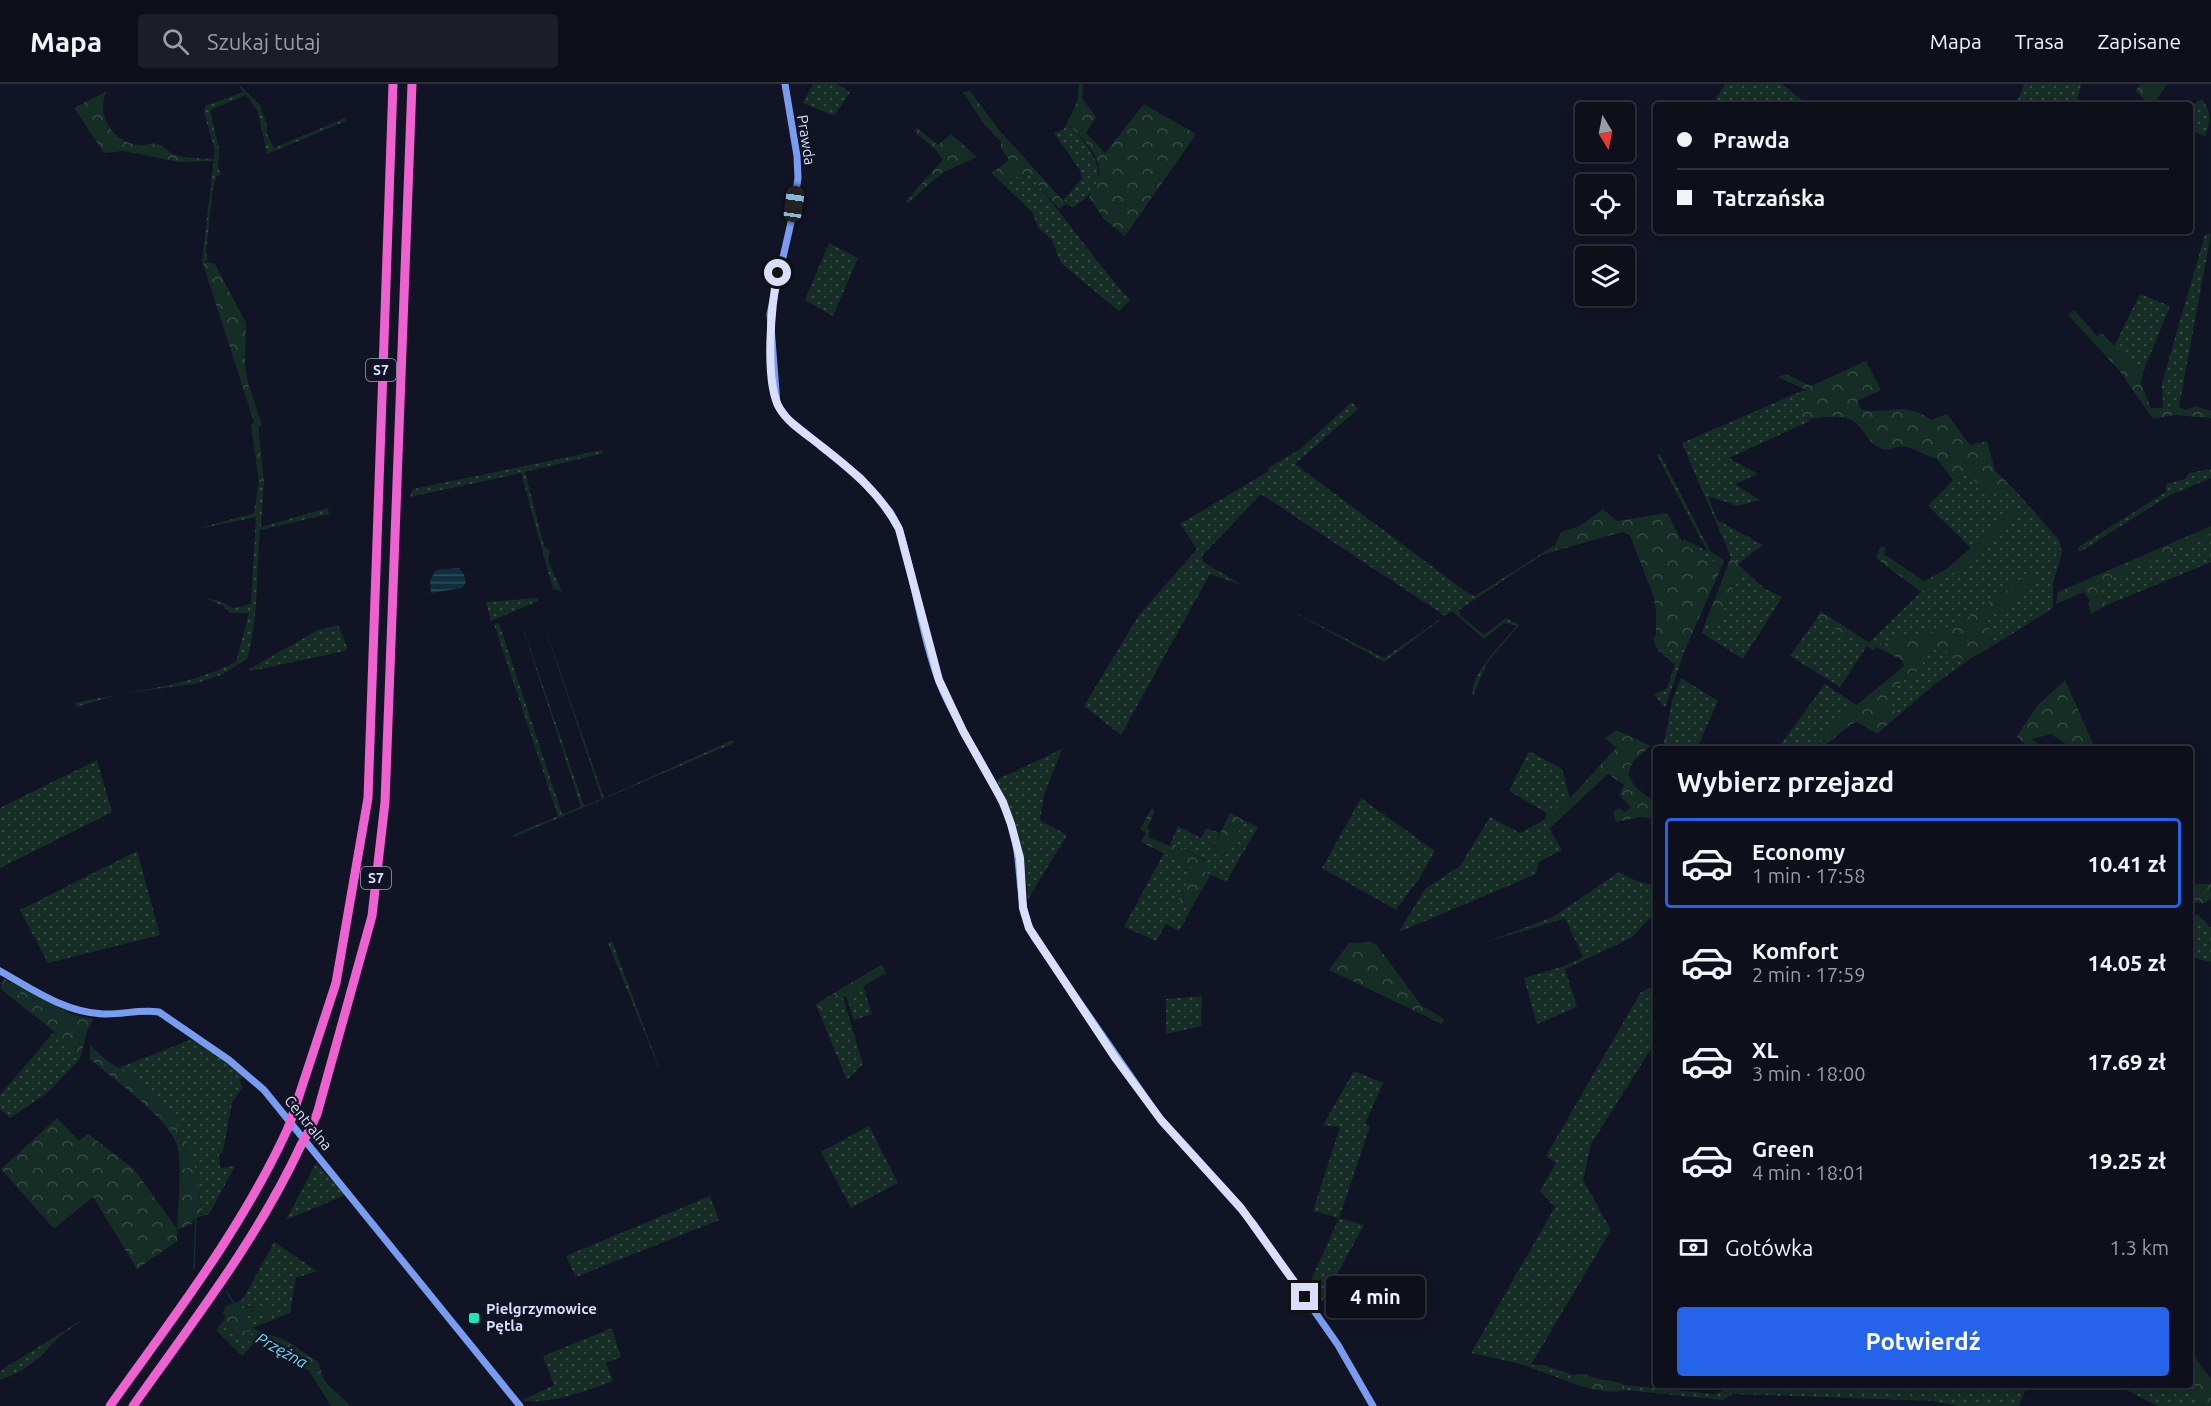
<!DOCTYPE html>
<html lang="pl">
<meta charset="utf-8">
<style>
:root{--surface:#0d0f1b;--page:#1b1d28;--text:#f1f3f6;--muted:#9a9ca3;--line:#2d2f3a;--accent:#2563eb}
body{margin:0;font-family:Ubuntu,sans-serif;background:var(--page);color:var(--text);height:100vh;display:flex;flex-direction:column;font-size:22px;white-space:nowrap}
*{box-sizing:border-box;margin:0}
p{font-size:20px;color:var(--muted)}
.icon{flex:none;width:33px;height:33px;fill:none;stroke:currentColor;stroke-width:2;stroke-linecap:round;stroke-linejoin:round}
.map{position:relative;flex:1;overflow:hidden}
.drawer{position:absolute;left:1653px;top:662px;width:540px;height:642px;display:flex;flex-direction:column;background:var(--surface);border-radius:6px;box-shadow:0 3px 9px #0003,0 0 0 2px var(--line)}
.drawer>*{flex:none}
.top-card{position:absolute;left:1653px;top:18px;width:540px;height:132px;border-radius:6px;box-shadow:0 3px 9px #0003,0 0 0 2px var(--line);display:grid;align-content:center;height:132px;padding:0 24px;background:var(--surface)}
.needle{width:39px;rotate:170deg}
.controls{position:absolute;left:1575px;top:18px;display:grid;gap:12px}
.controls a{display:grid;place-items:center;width:60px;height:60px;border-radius:6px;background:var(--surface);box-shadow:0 3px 9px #0003,0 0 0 2px var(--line);font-size:30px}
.end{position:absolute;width:27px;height:27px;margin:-14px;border:8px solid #d9dffb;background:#111;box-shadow:0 0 0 3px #111}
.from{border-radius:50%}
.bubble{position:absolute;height:42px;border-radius:6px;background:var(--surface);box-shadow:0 3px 9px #0003,0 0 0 2px var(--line);font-size:20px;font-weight:600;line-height:42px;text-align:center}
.car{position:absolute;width:18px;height:36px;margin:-18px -9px;border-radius:8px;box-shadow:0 0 4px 2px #0007;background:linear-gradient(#222 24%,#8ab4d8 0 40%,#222 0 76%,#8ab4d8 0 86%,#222 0)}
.top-card b{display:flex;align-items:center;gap:21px;height:57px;font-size:22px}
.top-card b+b{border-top:2px solid var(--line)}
.top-card i{width:15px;height:15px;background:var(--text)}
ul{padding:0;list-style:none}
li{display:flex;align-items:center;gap:18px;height:90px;margin:0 12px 9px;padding:0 12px;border:3px solid transparent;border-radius:6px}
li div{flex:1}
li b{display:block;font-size:22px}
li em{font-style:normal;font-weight:600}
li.current{border-color:var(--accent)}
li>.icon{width:54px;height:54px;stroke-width:1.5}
h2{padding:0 24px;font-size:27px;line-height:72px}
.pay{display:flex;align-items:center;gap:15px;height:66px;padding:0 24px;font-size:22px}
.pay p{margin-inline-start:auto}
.cta{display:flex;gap:12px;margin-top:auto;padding:12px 24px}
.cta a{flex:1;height:69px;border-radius:6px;background:var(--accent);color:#fff;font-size:24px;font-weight:600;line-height:69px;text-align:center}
header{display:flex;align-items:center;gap:36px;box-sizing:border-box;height:84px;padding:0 30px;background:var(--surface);border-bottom:2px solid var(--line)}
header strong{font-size:28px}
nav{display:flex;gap:33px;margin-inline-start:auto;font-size:21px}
.search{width:420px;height:54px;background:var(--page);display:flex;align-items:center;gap:15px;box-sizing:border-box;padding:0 21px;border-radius:6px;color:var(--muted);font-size:22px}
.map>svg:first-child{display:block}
.grass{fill:url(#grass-dots)}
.forest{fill:url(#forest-crowns)}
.water{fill:url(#water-rules)}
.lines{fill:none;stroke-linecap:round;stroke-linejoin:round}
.stream{stroke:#102f3e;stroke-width:1.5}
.secondary{stroke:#7a9cf0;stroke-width:7}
.highway{stroke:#ed61d0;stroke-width:9}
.highway-bridge{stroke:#ed61d0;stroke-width:9}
.route{stroke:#d9dffb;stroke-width:8}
.poi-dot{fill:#1ae6bb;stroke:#111424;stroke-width:2}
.labels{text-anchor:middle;stroke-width:4.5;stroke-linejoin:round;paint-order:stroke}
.shield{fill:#111424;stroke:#9da2ba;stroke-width:1.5}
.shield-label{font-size:14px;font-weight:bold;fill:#d9dffb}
.street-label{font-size:15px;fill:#d9dffb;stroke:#111424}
.poi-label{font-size:15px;font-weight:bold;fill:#d9dffb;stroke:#111424;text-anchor:start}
.water-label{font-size:16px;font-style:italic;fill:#72dcef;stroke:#111424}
</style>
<header>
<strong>Mapa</strong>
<div class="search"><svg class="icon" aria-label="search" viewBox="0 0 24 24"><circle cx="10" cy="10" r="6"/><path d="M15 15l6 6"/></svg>Szukaj tutaj</div>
<nav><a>Mapa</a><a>Trasa</a><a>Zapisane</a></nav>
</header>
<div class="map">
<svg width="2211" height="1322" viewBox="0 0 2211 1322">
<defs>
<pattern id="grass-dots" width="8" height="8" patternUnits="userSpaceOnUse" patternTransform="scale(1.5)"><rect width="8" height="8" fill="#152d25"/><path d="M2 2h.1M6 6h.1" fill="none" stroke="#364b46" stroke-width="1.8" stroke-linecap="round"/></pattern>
<pattern id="forest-crowns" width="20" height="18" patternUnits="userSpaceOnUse" patternTransform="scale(1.5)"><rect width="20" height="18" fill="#152d25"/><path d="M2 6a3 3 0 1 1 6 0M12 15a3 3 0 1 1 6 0" fill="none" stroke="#364b46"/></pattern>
<pattern id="water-rules" width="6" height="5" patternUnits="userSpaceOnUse" patternTransform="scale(1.5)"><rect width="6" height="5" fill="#102f3e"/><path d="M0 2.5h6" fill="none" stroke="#324d5b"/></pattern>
</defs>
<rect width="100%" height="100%" fill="#111424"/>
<g class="grass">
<polygon points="238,0 260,21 267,41 267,50 274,64 345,34 346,37 267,70 258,28 246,11 210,26 219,65 218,84 221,90 217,92 213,103 206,168 208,177 202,177 215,66 204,29 205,22 243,8"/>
<polygon points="813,0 837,0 850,8 834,32 803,19"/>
<polygon points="1725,0 1782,0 1808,21 1712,21"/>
<polygon points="2024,0 2081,0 2076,21 2016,21"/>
<path d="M2202 15C2211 29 2211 36 2205 52L2190 46V22Z"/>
<path d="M1067 39C1095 68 1118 96 1073 123L1066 120 1064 115 1082 95 1080 86 1054 49 1064 45Z"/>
<path d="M1028 89C1063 130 1093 175 1130 216L1119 227 1061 179 1052 156 1038 144 1033 129 1001 98Z"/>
<polygon points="2211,149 2179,323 2163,324 2162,299 2205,151"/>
<polygon points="829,159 858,174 833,232 805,216"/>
<polygon points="2140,210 2170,222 2143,288 2114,262"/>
<polygon points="1804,306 1808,307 1801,334 1812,336 1729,374 1758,390 1735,400 1760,416 1738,422 1708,412 1717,436 1763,461 1738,480 1731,473 1682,359"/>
<path d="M1352 318 1358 325 1295 380 1469 510 1475 512 1555 461 1558 466 1540 472 1459 526 1460 531 1484 551 1506 534 1519 541 1487 579 1473 612C1468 592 1504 557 1517 542L1504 539 1484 555 1452 527 1384 578 1381 576 1290 526 1384 574 1445 532 1261 410 1202 472 1203 478 1242 501 1210 490 1121 651 1084 622 1139 531 1197 465 1180 440 1269 387 1268 384 1299 366Z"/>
<polygon points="602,366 604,369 525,388 544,462 550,467 548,477 562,507 553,505 521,389 410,413 413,405"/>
<polygon points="1660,370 1706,459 1711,468 1724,476 1722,482 1684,461 1683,455 1707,467 1657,371"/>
<polygon points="2211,385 2211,394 2168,412 2080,468 2077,464 2166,408 2166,400 2185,395 2189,389"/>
<path d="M1966 391C1981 401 1996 415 2014 405L2059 456 2062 469 2053 499V524L1991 563 1988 536 2036 497 2030 488 1967 534 1939 547 1899 553 1876 563 1869 559 1921 508 1966 481 2019 429 2013 426 1971 464 1928 422 1953 396Z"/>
<path d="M264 397 261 443 328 424 329 430 260 446C256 489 259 533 247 575L221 591 194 600 120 610 76 623 75 619C129 607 187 603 236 578L249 529H230L223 522 206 514 220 517 233 524 251 520 256 433 193 446 254 429 259 398Z"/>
<polygon points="2211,451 2211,478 2107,521 2097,500"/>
<polygon points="1743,485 1764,504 1782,513 1743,575 1702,549 1705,540 1713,541 1719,537 1738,490"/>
<polygon points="538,514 538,517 491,537 486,518"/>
<polygon points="538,523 604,714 733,656 734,659 514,753 513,751 558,732 494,540 499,539 562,730 581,723 519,532 584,722 602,715"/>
<polygon points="1817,534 1867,562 1840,603 1790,572"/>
<polygon points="338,541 347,563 345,567 251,587 249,585 318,546"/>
<polygon points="1942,561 1955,576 1970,575 1935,600 1898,632 1888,614 1894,603 1922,584 1924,567"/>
<polygon points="1658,566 1685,566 1665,623 1654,611 1667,604 1675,581"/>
<polygon points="1681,594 1718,617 1697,664 1663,664 1672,617"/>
<polygon points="1825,600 1858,622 1842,633 1815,664 1778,664"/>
<path d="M1062 665 1044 711 1040 736 1067 751 1028 815C1024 772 1016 734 996 696Z"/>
<polygon points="1529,667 1562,685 1570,714 1547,729 1509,707"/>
<polygon points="97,676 112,728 0,784 0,724"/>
<polygon points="1361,714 1435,767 1420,793 1396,826 1322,784"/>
<polygon points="1490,733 1520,749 1544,736 1562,766 1539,778 1536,790 1399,848 1425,805 1460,782"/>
<polygon points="1245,737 1258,743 1226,798 1203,787 1206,776 1171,758 1178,742 1201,754 1206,744 1220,749 1212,765 1223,772"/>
<polygon points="137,767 160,851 48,879 20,826"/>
<polygon points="1164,769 1195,785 1177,818 1191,825 1179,847 1166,840 1156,857 1124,843"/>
<polygon points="1619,788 1634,796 1656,802 1656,828 1631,854 1565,885 1577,923 1537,940 1524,894 1564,882 1583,873 1565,834 1484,859 1553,833"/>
<polygon points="2190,829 2198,831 2211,844 2211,878 2190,873"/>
<polygon points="612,857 663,994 608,859"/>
<polygon points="1656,901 1656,957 1591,1060 1583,1096 1611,1146 1531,1281 1543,1281 1573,1291 1570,1298 1521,1280 1471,1269 1555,1123 1540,1107 1556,1079 1546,1072 1641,908"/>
<polygon points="863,902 872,930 854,936 846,912"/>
<polygon points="1202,912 1201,942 1166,950 1166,915"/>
<polygon points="843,914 863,980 847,996 819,928"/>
<polygon points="53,949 65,955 80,975 47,1009 10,1034 0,1025 0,1011"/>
<polygon points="193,955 244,991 240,996 242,1004 232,1019 223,1067 219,1071 220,1084 235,1082 209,1130 202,1132 199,1109 155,1009 118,984"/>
<polygon points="1354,987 1383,999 1365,1040 1370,1042 1339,1134 1364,1141 1319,1223 1307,1205 1339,1134 1313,1127 1340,1043 1323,1041"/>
<polygon points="869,1042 898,1099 851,1124 821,1068"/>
<polygon points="316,1079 345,1111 286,1136"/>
<polygon points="710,1112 719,1136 576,1193 566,1172"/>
<polygon points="274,1158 317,1187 296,1194 290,1229 252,1244 246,1232 271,1227 235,1219 243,1215"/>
<polygon points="88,1232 60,1252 40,1273 21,1287 0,1296 0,1287"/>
<polygon points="223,1237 241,1255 255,1258 242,1272 216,1246"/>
<path d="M612 1244 621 1273 606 1279 613 1297C591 1306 544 1322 523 1316L554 1301 543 1272Z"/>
<polygon points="1805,1300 2027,1301 2019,1322 1956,1322 1933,1317 1732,1310 1723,1316 1625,1306 1624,1301 1715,1310 1728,1304 1801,1306"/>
<polygon points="2117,1301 2180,1301 2205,1322 2157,1322"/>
</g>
<g class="forest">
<path d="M1079 0H1083L1082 14 1096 33 1086 49 1105 69 1144 20 1196 50 1125 152 1104 135 1089 113C1092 106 1097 98 1099 91 1103 72 1079 51 1067 39L1077 18Z"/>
<polygon points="2140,0 2167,0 2157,15 2162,21 2150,21 2136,7"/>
<path d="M107 7C94 31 114 59 139 61 145 62 152 58 157 60 162 61 168 67 173 70 185 75 201 74 214 75V77L179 78 123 67 104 69 74 24Z"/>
<polygon points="970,7 999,46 1066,120 1059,125 1028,89 1001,98 992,89 1009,76 1001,64 1001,58 984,40 963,8"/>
<polygon points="917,44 938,61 951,50 977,73 942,89 908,119 906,117 943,76 935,65 914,47"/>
<polygon points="202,177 215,180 246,239 245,280 248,299 262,341 258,343 264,397 259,398 251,341 254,338"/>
<polygon points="2074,226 2097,252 2101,249 2143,288 2141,300 2151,324 2179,323 2186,326 2195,322 2211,327 2211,334 2174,331 2153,335 2119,286 2068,231"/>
<path d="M1866 277 1881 306 1857 317 1862 326C1890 331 1904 316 1931 336L1947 330 1970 361 1987 357 1995 387 2014 405C1995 416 1982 402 1966 391L1953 396 1937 375C1926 372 1917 366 1907 363 1898 360 1889 369 1880 364 1866 358 1863 341 1851 336 1833 328 1819 337 1801 334L1808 307 1778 293 1786 290 1811 302Z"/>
<polygon points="1603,425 1617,437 1667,429 1684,461 1722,482 1685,566 1658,566 1653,555 1656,551 1656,526 1653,511 1630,451 1622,448 1558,466 1555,461 1561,448 1580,442"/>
<polygon points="2013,426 2020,429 1966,481 1921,508 1876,474 1881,462 1886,464 1884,470 1924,497 1948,484"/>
<polygon points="2211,442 2211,451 2098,500 2107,521 2091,530 2088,519 2090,517 2084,508 2056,520 2058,508"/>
<polygon points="1731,473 1743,485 1738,490 1719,537 1713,541 1705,540"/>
<polygon points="2030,488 2036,497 1988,536 1991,563 1970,575 1955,576 1942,562 1924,567 1922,584 1894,603 1888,614 1898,632 1877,650 1857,638 1851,640 1822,664 1815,664 1842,633 1904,582 1902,576 1876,563 1873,566 1817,534 1820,527 1876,563 1899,553 1939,547 1967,534"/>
<path d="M2065 596 2095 664C2078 666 2065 662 2052 650L2031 655 2045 664H2028L2017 652 2037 622Z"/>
<polygon points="1616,646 1651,662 1633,677 1628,690 1635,703 1651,715 1655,735 1641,733 1616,738 1613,728 1619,724 1625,728 1631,723 1619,711 1624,701 1608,690 1549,745 1544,736 1547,729 1570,714 1616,664 1605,654"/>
<polygon points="1152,724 1155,727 1147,744 1150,746 1148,753 1170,762 1171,758 1206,777 1203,787 1211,790 1191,825 1177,818 1195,785 1141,758 1146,749 1140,745"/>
<polygon points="1230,729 1245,737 1223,772 1212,766"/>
<polygon points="2190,793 2194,800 2211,800 2211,815 2204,819 2190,818"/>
<polygon points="1371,858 1376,860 1421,921 1444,935 1442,940 1329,886 1349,859"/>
<polygon points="882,880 886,889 819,928 816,920"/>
<path d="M4 895 73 931 94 935 87 947 80 975C60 948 26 927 0 904Z"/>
<path d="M90 961 105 975 155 1009 183 1049 194 1075 202 1132 194 1134 192 1140 177 1146V1157L137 1185 93 1113 54 1145 1 1085 57 1034 79 1057 88 1050 134 1085 177 1145C178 1122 183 1077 176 1058 166 1033 112 994 90 975Z"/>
<polygon points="235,1219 252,1224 271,1219 271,1227 246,1232 252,1244 285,1256 318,1278 325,1298 351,1322 331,1322 309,1287 263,1259 241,1255 223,1237 226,1233 223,1230 225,1222"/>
<polygon points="2190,1267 2211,1295 2211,1322 2205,1322 2180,1301 2190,1300"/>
<path d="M1585 1290C1600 1298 1610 1294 1624 1301L1625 1306C1610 1311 1584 1304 1570 1298L1573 1291Z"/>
</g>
<polygon class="water" points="459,484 464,490 466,498 462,504 431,509 430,496 436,486"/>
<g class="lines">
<g class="stream">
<polyline points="0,899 60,934 83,955"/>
<path d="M91 964C120 994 161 1020 178 1059"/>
<polyline points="182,1068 196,1129 194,1185"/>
<polyline points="227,1208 245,1238 245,1246 286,1263 307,1276 343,1322"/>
</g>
<g class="secondary">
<path d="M785 0 797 72 798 94 792 134 770 230 777 320 788 335 861 394 891 429 899 445C915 494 920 547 938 595 957 645 992 687 1010 738 1024 776 1015 820 1034 853L1161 1036 1253 1139 1338 1261 1373 1322"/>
<path d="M0 887C32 905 64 928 103 930 122 931 139 925 159 928L229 976 264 1006 520 1322"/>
</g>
<g class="highway">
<polyline points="292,1033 336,899 368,714 393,0"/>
<polyline points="308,1049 317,1030 372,832 385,718 412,0"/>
<path d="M110 1322C174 1232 242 1145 288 1044"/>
<path d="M133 1322C193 1237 257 1156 301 1061"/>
</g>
<g class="highway-bridge">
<polyline points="288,1044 292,1033"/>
<polyline points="301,1061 308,1049"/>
</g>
</g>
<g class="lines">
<path class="route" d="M778 189C771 219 764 299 780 325 789 340 808 351 821 362 852 386 881 410 899 445L939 596 963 647 1003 718 1011 740 1020 774 1023 824 1029 844 1116 975 1161 1036 1241 1124 1305 1213"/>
</g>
<rect class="poi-dot" x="468" y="1228" width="12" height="12" rx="3"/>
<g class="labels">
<g class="shield">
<rect x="366" y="275" width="30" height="22" rx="4.5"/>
<rect x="361" y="783" width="30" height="22" rx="4.5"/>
</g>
<g class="shield-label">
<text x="381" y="291">S7</text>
<text x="376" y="799">S7</text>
</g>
<g class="street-label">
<text transform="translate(806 56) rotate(81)" y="5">Prawda</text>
<text transform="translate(308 1039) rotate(51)" y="5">Centralna</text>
</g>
<g class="poi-label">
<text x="486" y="1230">Pielgrzymowice<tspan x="486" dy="17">Pętla</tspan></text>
</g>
<g class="water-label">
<text transform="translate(282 1266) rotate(29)" y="6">Przężna</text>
</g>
</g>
</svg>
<div class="controls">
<a><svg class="needle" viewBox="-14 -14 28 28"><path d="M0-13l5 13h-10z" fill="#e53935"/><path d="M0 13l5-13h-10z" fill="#9a9ca3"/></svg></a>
<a><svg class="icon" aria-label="locate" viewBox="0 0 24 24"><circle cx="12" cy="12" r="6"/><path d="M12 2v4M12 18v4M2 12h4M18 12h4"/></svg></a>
<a><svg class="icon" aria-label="layers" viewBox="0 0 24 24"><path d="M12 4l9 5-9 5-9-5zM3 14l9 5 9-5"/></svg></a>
</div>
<i class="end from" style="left:778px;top:189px"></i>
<i class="end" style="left:1305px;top:1213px"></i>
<div class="bubble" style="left:1326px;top:1192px;width:99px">4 min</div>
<i class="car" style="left:794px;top:120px;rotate:8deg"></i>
<div class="top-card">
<b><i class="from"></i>Prawda</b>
<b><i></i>Tatrzańska</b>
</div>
<section class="drawer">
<h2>Wybierz przejazd</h2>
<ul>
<li class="current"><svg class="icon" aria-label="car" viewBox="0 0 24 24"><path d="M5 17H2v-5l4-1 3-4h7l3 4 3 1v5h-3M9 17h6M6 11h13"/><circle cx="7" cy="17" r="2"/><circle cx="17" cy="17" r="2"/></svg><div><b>Economy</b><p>1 min · 17:58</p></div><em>10.41 zł</em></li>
<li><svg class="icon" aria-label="car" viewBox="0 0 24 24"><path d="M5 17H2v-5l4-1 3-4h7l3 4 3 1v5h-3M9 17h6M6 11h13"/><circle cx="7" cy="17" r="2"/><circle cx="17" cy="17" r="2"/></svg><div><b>Komfort</b><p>2 min · 17:59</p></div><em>14.05 zł</em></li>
<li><svg class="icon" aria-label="car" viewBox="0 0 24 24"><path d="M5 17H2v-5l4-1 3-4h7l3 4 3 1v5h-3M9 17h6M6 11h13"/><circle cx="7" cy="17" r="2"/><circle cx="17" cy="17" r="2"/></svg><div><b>XL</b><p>3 min · 18:00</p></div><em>17.69 zł</em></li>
<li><svg class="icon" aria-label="car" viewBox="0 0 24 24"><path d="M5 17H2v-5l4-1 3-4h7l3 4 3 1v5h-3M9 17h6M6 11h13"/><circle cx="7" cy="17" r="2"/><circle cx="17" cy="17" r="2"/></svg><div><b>Green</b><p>4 min · 18:01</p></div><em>19.25 zł</em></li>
</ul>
<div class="pay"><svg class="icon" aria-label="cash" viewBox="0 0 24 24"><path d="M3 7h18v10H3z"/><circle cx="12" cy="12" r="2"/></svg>Gotówka<p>1.3 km</p></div>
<div class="cta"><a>Potwierdź</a></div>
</section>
</div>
